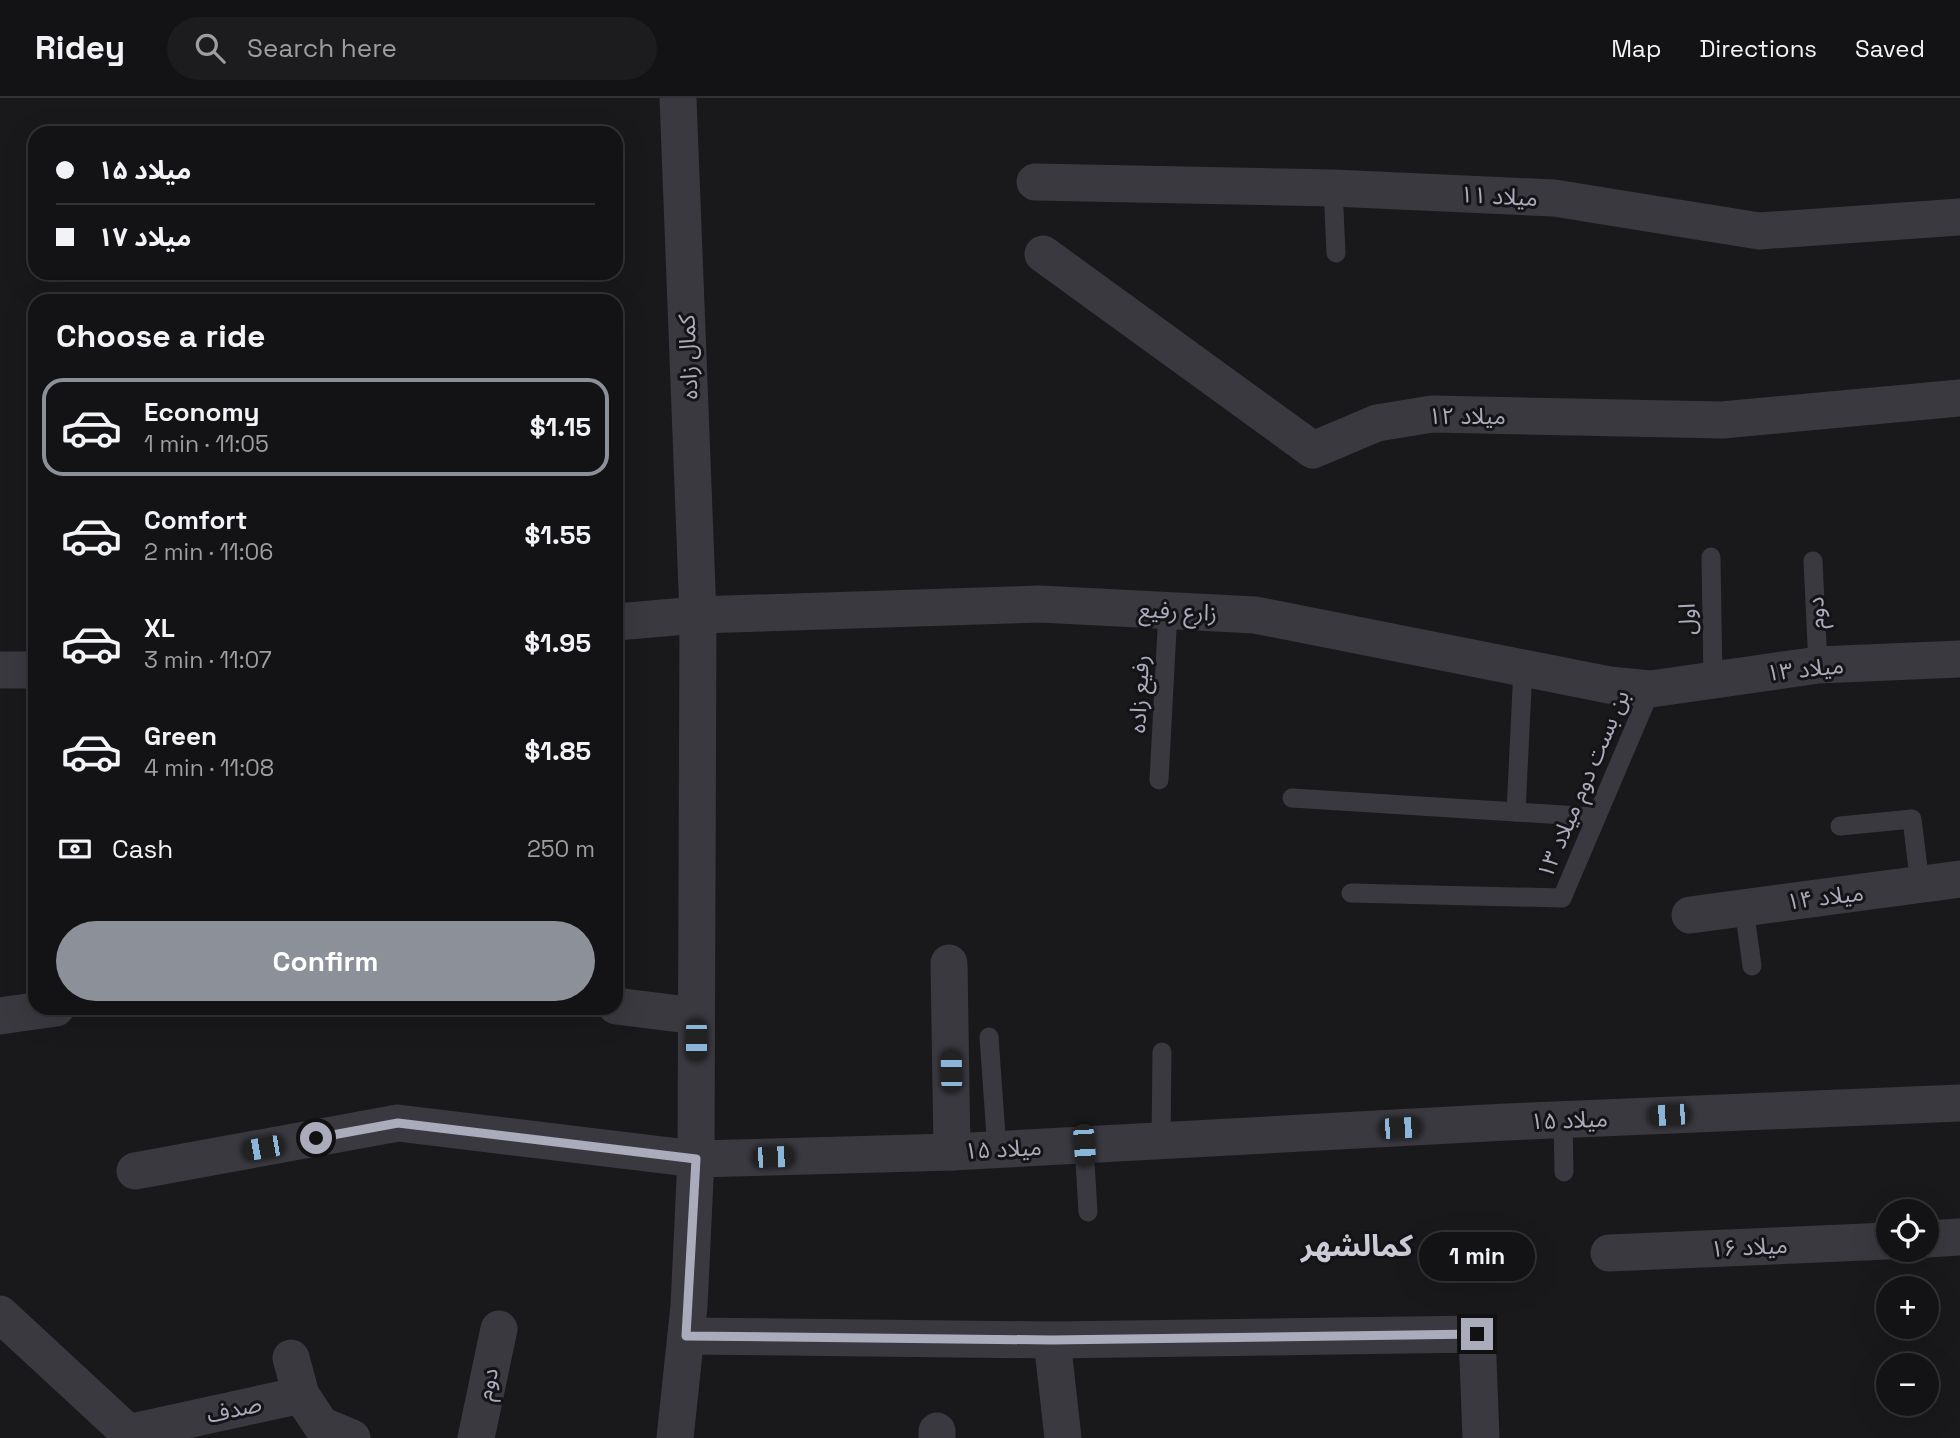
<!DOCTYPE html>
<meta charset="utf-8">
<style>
:root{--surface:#131214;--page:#1c1b1d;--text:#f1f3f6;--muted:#9d9ea0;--line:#323234;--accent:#8c9099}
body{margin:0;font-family:"Space Grotesk","Noto Sans Arabic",sans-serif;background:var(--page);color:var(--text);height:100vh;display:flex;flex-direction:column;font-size:26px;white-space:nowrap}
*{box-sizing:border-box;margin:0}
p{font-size:23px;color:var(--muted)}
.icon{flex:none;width:38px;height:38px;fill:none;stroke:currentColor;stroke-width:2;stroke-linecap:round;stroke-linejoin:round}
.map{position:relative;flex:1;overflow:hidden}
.sheet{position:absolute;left:28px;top:196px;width:595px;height:721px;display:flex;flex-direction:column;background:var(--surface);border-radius:21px;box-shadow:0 7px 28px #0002,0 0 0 2px var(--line)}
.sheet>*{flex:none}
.hud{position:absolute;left:28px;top:28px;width:595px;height:154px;border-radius:21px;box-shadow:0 7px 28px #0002,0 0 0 2px var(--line);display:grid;align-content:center;height:154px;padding:0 28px;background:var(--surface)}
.buttons{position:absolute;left:1876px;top:1101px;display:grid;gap:14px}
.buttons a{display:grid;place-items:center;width:63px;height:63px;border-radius:50%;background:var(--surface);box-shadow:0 7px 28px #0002,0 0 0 2px var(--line);font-size:35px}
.end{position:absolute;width:32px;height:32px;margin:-16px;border:9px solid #aaabbb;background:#111;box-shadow:0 0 0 4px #111}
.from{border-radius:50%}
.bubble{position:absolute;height:49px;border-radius:24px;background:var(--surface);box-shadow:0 7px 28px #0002,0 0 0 2px var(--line);font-size:23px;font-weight:800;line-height:49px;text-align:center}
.car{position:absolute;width:21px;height:42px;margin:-21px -10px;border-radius:9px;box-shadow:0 0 5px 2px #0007;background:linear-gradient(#222 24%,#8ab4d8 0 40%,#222 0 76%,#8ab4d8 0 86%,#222 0)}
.hud b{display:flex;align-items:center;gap:24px;height:66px;font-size:26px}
.hud b+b{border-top:2px solid var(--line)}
.hud i{width:18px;height:18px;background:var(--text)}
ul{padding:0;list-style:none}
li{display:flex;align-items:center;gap:21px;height:98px;margin:0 14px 10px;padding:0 14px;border:4px solid transparent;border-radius:21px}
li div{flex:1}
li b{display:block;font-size:26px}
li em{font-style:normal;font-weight:800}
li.current{border-color:var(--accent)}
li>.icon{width:63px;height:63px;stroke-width:1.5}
h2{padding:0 28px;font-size:32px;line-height:84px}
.pay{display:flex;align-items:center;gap:18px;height:77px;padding:0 28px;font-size:26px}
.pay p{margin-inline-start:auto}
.action{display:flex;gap:14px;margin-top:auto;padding:14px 28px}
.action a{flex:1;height:80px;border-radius:42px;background:var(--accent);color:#fff;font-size:28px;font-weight:800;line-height:80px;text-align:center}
header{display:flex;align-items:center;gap:42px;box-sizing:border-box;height:98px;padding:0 35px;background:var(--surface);border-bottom:2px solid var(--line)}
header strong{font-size:33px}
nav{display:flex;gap:38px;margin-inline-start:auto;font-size:24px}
.search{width:490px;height:63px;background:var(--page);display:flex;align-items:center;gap:18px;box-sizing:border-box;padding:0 24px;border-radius:38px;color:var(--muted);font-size:26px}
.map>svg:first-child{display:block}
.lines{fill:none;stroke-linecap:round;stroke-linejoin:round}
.lane{stroke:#3a3940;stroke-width:19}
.street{stroke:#3a3940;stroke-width:37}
.route{stroke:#aaabbb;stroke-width:9}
.labels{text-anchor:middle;stroke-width:6;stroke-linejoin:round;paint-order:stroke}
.street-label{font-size:23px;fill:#aaabbb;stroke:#141316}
.district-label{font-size:30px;font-weight:bold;fill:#cbcbd7;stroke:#141316}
</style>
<header>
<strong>Ridey</strong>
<div class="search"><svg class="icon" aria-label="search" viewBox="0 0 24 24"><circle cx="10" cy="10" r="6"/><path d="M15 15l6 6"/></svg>Search here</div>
<nav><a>Map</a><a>Directions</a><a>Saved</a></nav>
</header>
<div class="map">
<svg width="1960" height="1340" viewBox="0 0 1960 1340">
<rect width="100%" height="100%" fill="#19181b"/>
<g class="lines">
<g class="lane">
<polyline points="1333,90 1336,155"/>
<polyline points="1711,459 1713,582"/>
<polyline points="1813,463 1818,567"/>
<polyline points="1159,682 1168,513"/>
<polyline points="1292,700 1596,719"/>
<polyline points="1516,714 1523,570"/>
<polyline points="1840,728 1912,721 1920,787"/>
<polyline points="1351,795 1562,800 1651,591"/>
<polyline points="1744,810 1752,868"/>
<polyline points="989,939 997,1052"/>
<polyline points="1563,1022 1564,1074"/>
<polyline points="1161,1043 1162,954"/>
<polyline points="1084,1047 1088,1114"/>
</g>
<g class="street">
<polyline points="1035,84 1333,90 1554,100 1759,133 1960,119"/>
<polyline points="1043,156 1313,352 1377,325 1432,316 1722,322 1960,300"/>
<polyline points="616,524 698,517 1040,506 1255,517 1609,587 1651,591 1818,567 1960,561"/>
<polyline points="0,572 35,572"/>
<polyline points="1690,817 1960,781"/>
<polyline points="949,865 952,1054"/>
<polyline points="616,908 696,918"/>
<polyline points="0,918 56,910"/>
<polyline points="135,1073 398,1025 696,1061 952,1054 1506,1024 1960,1005"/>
<polyline points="1927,1141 1960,1139"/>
<polyline points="1609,1155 1888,1143"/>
<polyline points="0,1216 134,1340"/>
<polyline points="686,1238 1052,1242 1477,1236 1481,1340"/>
<polyline points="1052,1242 1063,1340"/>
<polyline points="291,1260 301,1297 321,1327 352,1340"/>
<polyline points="127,1335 301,1297"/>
<polyline points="476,1340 499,1231"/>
<polyline points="675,1340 689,1208 696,1061 698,517 678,0"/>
<polyline points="937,1340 937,1333"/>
</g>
</g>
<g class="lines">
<polyline class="route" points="316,1040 398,1025 696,1061 686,1238 1052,1242 1477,1236"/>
</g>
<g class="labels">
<g class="street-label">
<text transform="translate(1499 98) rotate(3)" y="8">میلاد ۱۱</text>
<text transform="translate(688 259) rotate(-92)" y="8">کمال زاده</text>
<text x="1467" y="326">میلاد ۱۲</text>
<text transform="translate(1178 513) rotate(3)" y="8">زارع رفیع</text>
<text transform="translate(1816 515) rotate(-93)" y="8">دوم</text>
<text transform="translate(1687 521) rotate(-91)" y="8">اول</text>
<text transform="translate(1805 571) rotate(-6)" y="8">میلاد ۱۳</text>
<text transform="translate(1139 596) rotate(-87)" y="8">رفیع زاده</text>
<text transform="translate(1583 686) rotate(-67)" y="8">بن بست دوم میلاد ۱۳</text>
<text transform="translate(1825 799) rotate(-7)" y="8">میلاد ۱۴</text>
<text transform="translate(1569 1022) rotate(-2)" y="8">میلاد ۱۵</text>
<text transform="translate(1003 1051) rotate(-3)" y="8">میلاد ۱۵</text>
<text transform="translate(1749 1149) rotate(-3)" y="8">میلاد ۱۶</text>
<text transform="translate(487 1286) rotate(-78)" y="8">دوم</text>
<text transform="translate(234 1311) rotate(-13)" y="8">صدف</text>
</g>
<g class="district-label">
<text x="1357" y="1158">کمالشهر</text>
</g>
</g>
</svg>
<div class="buttons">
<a><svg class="icon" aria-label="locate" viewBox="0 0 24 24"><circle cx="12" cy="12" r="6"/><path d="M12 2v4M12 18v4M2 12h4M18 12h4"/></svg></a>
<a>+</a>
<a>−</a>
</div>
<i class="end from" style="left:316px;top:1040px"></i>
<i class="end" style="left:1477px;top:1236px"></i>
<div class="bubble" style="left:1419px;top:1134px;width:116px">1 min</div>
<i class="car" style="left:696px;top:942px;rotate:180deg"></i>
<i class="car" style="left:951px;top:973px;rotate:359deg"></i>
<i class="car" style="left:1669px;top:1017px;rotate:267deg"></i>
<i class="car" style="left:1400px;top:1030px;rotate:87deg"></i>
<i class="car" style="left:1084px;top:1047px;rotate:176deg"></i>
<i class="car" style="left:263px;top:1050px;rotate:260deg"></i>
<i class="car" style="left:773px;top:1059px;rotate:88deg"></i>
<div class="hud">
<b><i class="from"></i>میلاد ۱۵</b>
<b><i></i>میلاد ۱۷</b>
</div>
<section class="sheet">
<h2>Choose a ride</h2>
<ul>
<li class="current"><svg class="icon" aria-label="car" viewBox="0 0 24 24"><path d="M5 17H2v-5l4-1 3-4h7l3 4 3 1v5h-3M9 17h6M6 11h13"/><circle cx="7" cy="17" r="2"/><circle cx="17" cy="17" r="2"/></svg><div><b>Economy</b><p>1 min · 11:05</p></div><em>$1.15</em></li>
<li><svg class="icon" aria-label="car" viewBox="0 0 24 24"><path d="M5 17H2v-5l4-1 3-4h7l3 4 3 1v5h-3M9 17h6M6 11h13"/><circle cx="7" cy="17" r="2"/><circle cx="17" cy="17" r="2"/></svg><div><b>Comfort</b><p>2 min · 11:06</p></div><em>$1.55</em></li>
<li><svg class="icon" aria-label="car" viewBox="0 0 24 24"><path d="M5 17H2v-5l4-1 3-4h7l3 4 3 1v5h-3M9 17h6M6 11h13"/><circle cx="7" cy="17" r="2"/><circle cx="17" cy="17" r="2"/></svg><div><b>XL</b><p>3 min · 11:07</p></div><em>$1.95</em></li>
<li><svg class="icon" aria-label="car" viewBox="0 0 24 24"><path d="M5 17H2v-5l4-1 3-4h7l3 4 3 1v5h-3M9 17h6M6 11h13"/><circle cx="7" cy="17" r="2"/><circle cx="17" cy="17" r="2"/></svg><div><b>Green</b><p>4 min · 11:08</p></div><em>$1.85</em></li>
</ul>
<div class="pay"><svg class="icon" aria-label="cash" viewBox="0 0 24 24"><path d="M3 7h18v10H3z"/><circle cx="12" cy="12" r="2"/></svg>Cash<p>250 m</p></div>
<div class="action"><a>Confirm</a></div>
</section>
</div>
